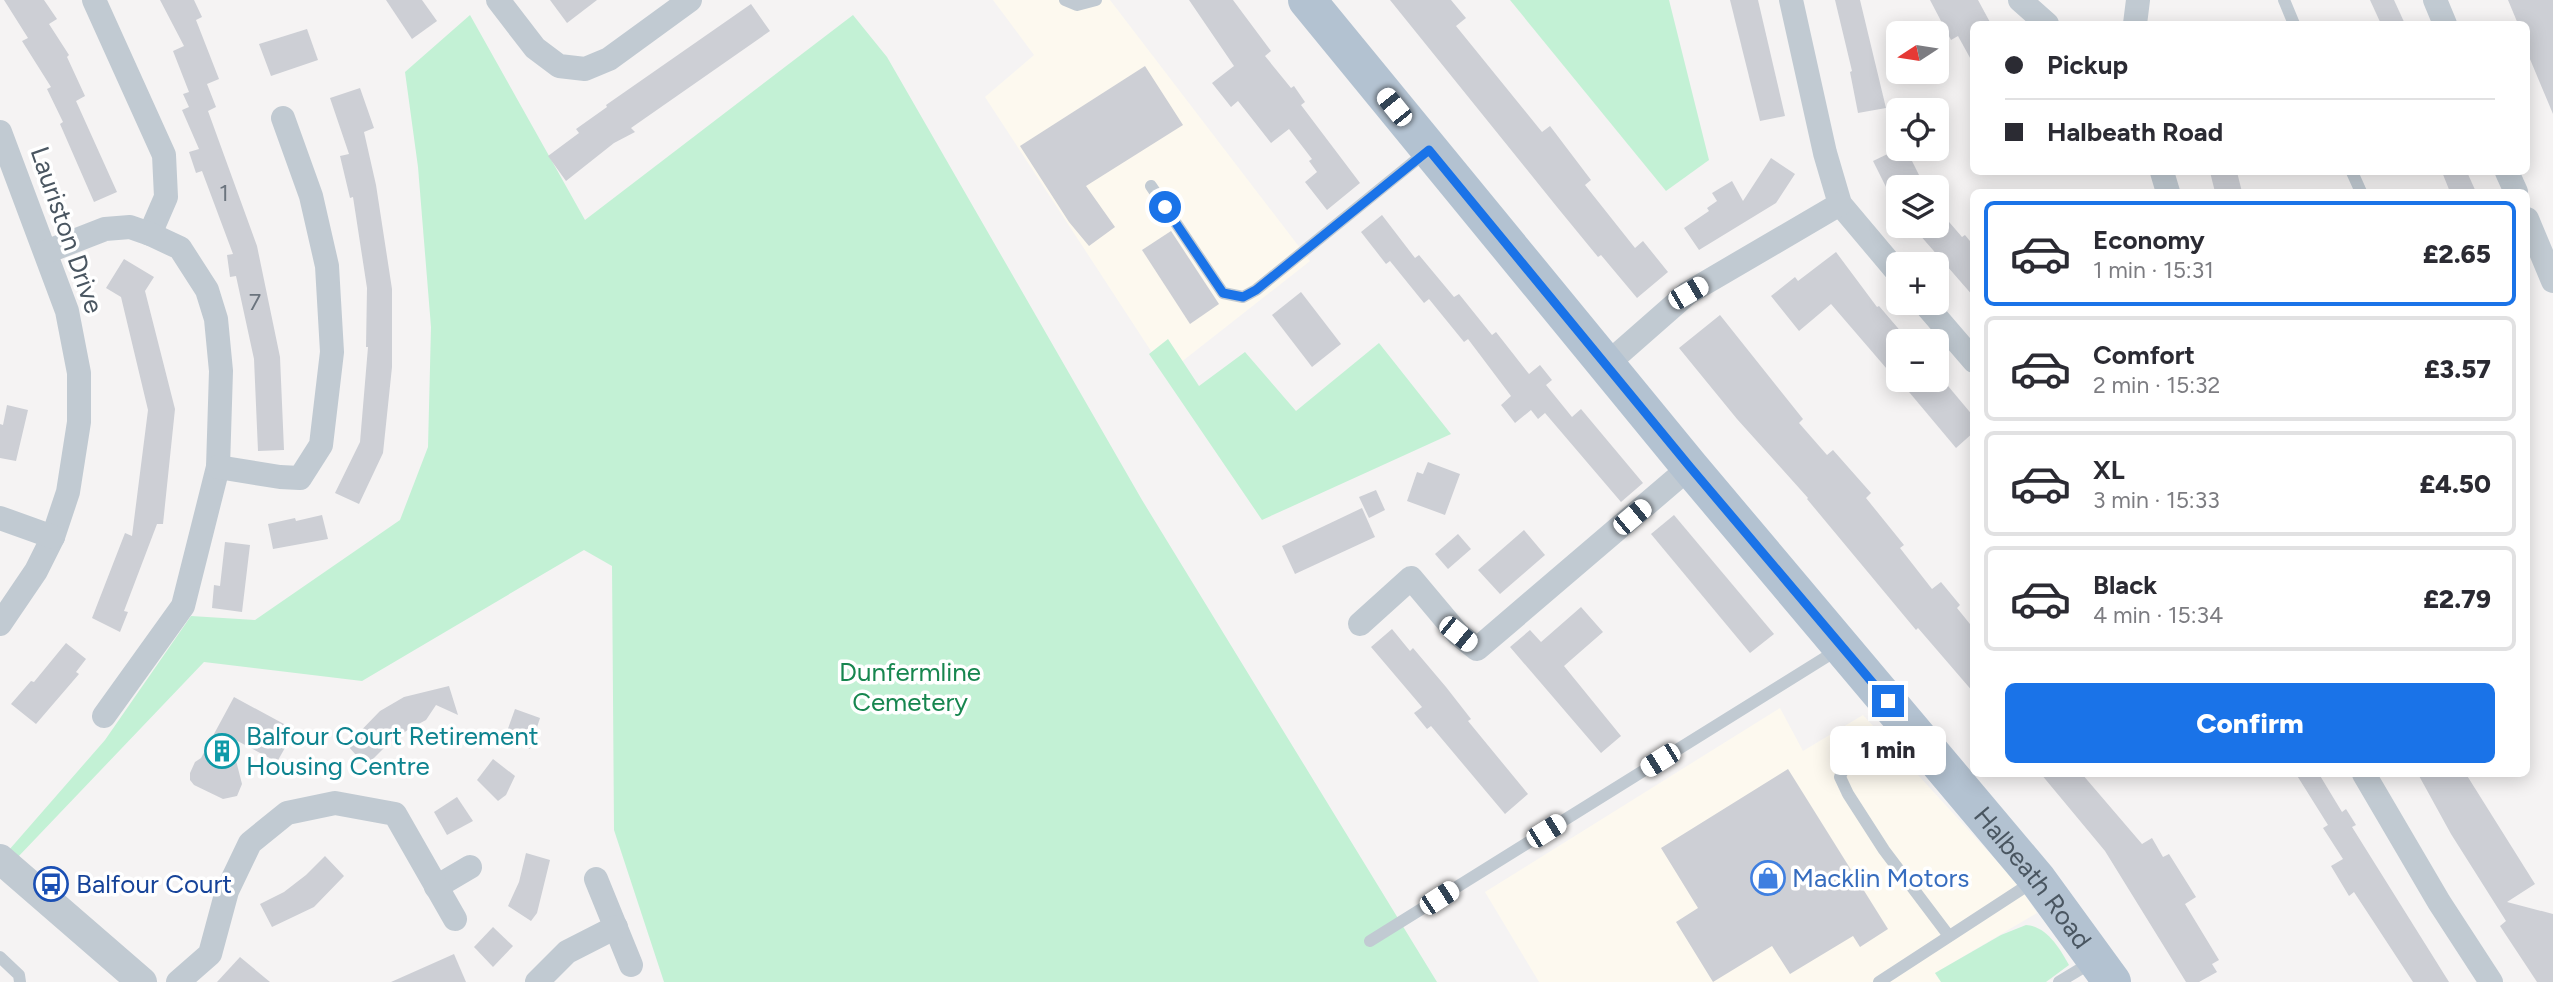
<!DOCTYPE html>
<meta charset="utf-8">
<style>
:root{--surface:#fff;--page:#f7f7f7;--text:#2b2b33;--muted:#7c7c81;--line:#e1e1e2;--accent:#1a73e8}
body{margin:0;font-family:Figtree,sans-serif;background:var(--page);color:var(--text);height:100vh;display:flex;flex-direction:column;font-size:26px;white-space:nowrap}
*{box-sizing:border-box;margin:0}
p{font-size:23px;color:var(--muted)}
.icon{flex:none;width:38px;height:38px;fill:none;stroke:currentColor;stroke-width:2;stroke-linecap:round;stroke-linejoin:round}
.map{position:relative;flex:1;overflow:hidden}
.details{position:absolute;left:1970px;top:189px;width:560px;height:588px;display:flex;flex-direction:column;background:var(--surface);border-radius:10px;box-shadow:0 4px 18px #0003}
.details>*{flex:none}
.banner{position:absolute;left:1970px;top:21px;width:560px;height:154px;border-radius:10px;box-shadow:0 4px 18px #0003;display:grid;align-content:center;height:154px;padding:0 35px;background:var(--surface)}
.needle{width:46px;rotate:258deg}
.controls{position:absolute;left:1886px;top:21px;display:grid;gap:14px}
.controls a{display:grid;place-items:center;width:63px;height:63px;border-radius:10px;background:var(--surface);box-shadow:0 4px 18px #0003;font-size:35px}
.end{position:absolute;width:32px;height:32px;margin:-16px;border:9px solid #1a73e8;background:#fff;box-shadow:0 0 0 4px #fff}
.from{border-radius:50%}
.bubble{position:absolute;height:49px;border-radius:10px;background:var(--surface);box-shadow:0 4px 18px #0003;font-size:23px;font-weight:800;line-height:49px;text-align:center}
.car{position:absolute;width:21px;height:42px;margin:-21px -10px;border-radius:9px;box-shadow:0 0 5px 2px #0007;background:linear-gradient(#fff 24%,#345 0 40%,#fff 0 76%,#345 0 86%,#fff 0)}
.banner b{display:flex;align-items:center;gap:24px;height:66px;font-size:26px}
.banner b+b{border-top:2px solid var(--line)}
.banner i{width:18px;height:18px;background:var(--text)}
ul{padding:12px 0 0;list-style:none}
li{display:flex;align-items:center;gap:21px;height:105px;margin:0 14px 10px;padding:0 21px;border:4px solid var(--line);border-radius:10px}
li div{flex:1}
li b{display:block;font-size:26px}
li em{font-style:normal;font-weight:800}
li.current{border-color:var(--accent)}
li>.icon{width:63px;height:63px;stroke-width:1.5}
.action{display:flex;gap:14px;margin-top:auto;padding:14px 35px}
.action a{flex:1;height:80px;border-radius:10px;background:var(--accent);color:#fff;font-size:28px;font-weight:800;line-height:80px;text-align:center}
.map>svg:first-child{display:block}
.commercial{fill:#fdf9ef}
.green{fill:#c3f1d5}
.building{fill:#cdcfd5}
.lines{fill:none;stroke-linecap:round;stroke-linejoin:round}
.service{stroke:#c1cad2;stroke-width:12}
.minor{stroke:#c1cad2;stroke-width:24}
.tertiary{stroke:#c1cad2;stroke-width:30}
.primary{stroke:#b3c2d1;stroke-width:38}
.route{stroke:#1a73e8;stroke-width:9}
.labels{text-anchor:middle;stroke-width:7;stroke-linejoin:round;paint-order:stroke}
.number-label{font-size:23px;fill:#6b747e}
.street-label{font-size:26px;fill:#4a5661;stroke:#fff}
.park-label{font-size:26px;fill:#17864f;stroke:#fff}
.culture-label{font-size:26px;fill:#0d838f;stroke:#fff;text-anchor:start}
.shop-label{font-size:26px;fill:#366cbe;stroke:#fff;text-anchor:start}
.transit-label{font-size:26px;fill:#164399;stroke:#fff;text-anchor:start}
</style>
<div class="map">
<svg width="2553" height="982" viewBox="0 0 2553 982">
<rect width="100%" height="100%" fill="#f5f3f3"/>
<g class="commercial">
<polygon points="993,0 1110,0 1310,261 1166,374 985,97 1034,55"/>
<polygon points="1780,708 1803,751 1863,715 2017,883 2037,913 1935,973 1941,982 1539,982 1485,892"/>
</g>
<g class="green">
<polygon points="1510,0 1669,0 1709,160 1666,191"/>
<polygon points="470,15 585,220 853,15 887,57 1142,500 1437,982 664,982 614,830 612,566 584,550 362,681 204,662 17,858 9,850 105,740 191,616 255,620 400,520 428,447 431,327 418,167 405,72"/>
<polygon points="1168,339 1199,386 1245,352 1296,411 1379,343 1451,434 1262,520 1149,354"/>
<path d="M2026 925C2047 926 2060 949 2069 965L2046 982H1941L1935 973 2001 935Z"/>
</g>
<g class="building">
<polygon points="4,0 44,0 57,19 49,24 69,55 67,57 85,96 76,101 117,192 94,202 60,124 63,122 47,89 51,87 22,41 28,38"/>
<polygon points="160,0 194,0 202,17 196,20 219,79 207,84 216,107 208,111 257,246 280,357 284,450 258,451 254,359 236,276 230,277 227,255 233,254 202,171 196,173 189,152 199,149 182,110 189,107 183,94 189,92 173,51 184,46"/>
<polygon points="386,0 422,0 437,21 412,39"/>
<polygon points="550,0 597,0 567,23"/>
<polygon points="1189,0 1233,0 1271,51 1265,56 1291,88 1294,86 1305,102 1301,105 1360,183 1327,210 1305,182 1317,172 1309,161 1312,159 1289,129 1271,143 1238,101 1231,107 1212,83 1234,66"/>
<polygon points="1390,0 1451,0 1466,18 1456,26 1542,132 1550,126 1591,180 1585,185 1635,248 1643,241 1668,272 1637,298 1601,255 1598,257 1557,207"/>
<polygon points="1730,0 1758,0 1785,116 1760,121"/>
<polygon points="1835,0 1860,0 1886,108 1858,113 1850,72 1852,71"/>
<polygon points="1930,0 1978,0 1991,24 1974,24 1974,65 1958,36 1951,40"/>
<polygon points="2370,0 2394,0 2405,24 2381,24"/>
<polygon points="2508,0 2553,0 2553,114 2527,52 2527,24 2518,24"/>
<polygon points="751,4 770,31 631,128 635,132 614,143 566,181 548,156 579,133 576,129 607,107 606,105"/>
<polygon points="307,29 318,60 271,76 259,44"/>
<polygon points="1145,66 1183,125 1086,186 1115,227 1089,246 1069,222 1020,146"/>
<polygon points="360,88 374,128 364,132 376,185 392,289 392,367 383,453 359,504 335,493 360,442 368,347 366,347 367,288 353,197 350,198 340,156 349,154 330,98"/>
<polygon points="1898,149 1906,149 1925,187 1886,187 1873,161"/>
<polygon points="1771,158 1795,174 1776,203 1699,250 1684,228 1709,211 1707,208 1717,201 1712,193 1732,181 1743,201"/>
<polygon points="2210,172 2237,172 2242,192 2215,192"/>
<polygon points="2442,172 2467,172 2476,192 2450,192"/>
<polygon points="1937,208 1962,237 1965,235 1974,246 1974,297 1912,226 1937,226"/>
<polygon points="1382,215 1415,258 1419,255 1454,297 1459,294 1492,335 1496,332 1529,374 1540,365 1552,380 1546,385 1572,417 1581,409 1643,483 1621,502 1545,413 1538,419 1531,410 1515,423 1501,405 1511,396 1468,339 1464,342 1429,299 1424,303 1390,261 1386,264 1361,232"/>
<polygon points="1171,231 1219,304 1190,324 1142,250"/>
<polygon points="1836,252 1877,307 1879,306 1909,341 1899,341 1899,383 1831,304 1799,331 1771,296 1795,277 1798,281"/>
<polygon points="124,259 154,277 145,291 175,409 163,524 157,524 124,611 128,612 120,632 92,618 125,533 132,536 148,410 121,297 106,288"/>
<polygon points="1301,292 1341,344 1312,367 1272,315"/>
<polygon points="1720,315 1803,419 1799,423 1827,455 1833,450 1871,493 1866,498 1904,545 1900,548 1932,589 1941,582 1960,605 1957,608 1974,629 1974,693 1918,628 1916,630 1807,499 1808,498 1737,419 1679,348"/>
<polygon points="1899,380 1943,380 1974,417 1974,432 1956,448"/>
<polygon points="7,405 28,410 16,461 0,458 0,424 3,425"/>
<polygon points="1428,462 1460,474 1445,515 1407,501 1417,472 1423,474"/>
<polygon points="1376,490 1385,510 1369,518 1359,497"/>
<polygon points="1362,508 1375,537 1295,574 1282,546"/>
<polygon points="322,515 328,539 273,549 268,524 295,518 296,521"/>
<polygon points="1674,515 1774,634 1750,653 1651,534"/>
<polygon points="1524,530 1545,555 1500,594 1478,570"/>
<polygon points="1458,534 1471,549 1448,569 1435,554"/>
<polygon points="225,542 250,545 242,612 212,608 214,585 220,586"/>
<polygon points="1581,607 1603,632 1564,666 1621,736 1601,753 1510,647 1530,630 1541,642"/>
<polygon points="1392,629 1410,651 1413,648 1446,687 1471,719 1468,721 1528,794 1505,814 1431,726 1427,729 1414,713 1422,707 1371,647"/>
<polygon points="66,643 86,659 76,672 79,674 36,724 11,704 31,681 34,682"/>
<polygon points="449,686 458,715 436,705 426,720 409,729 388,744 366,766 347,745 380,711 404,697"/>
<polygon points="234,697 295,730 277,762 230,737 242,784 237,796 223,799 194,785 190,780 190,773 195,762 201,758"/>
<polygon points="515,709 540,718 530,749 505,737"/>
<polygon points="493,759 515,776 506,795 498,801 477,780"/>
<polygon points="1788,769 1888,929 1860,947 1853,936 1790,974 1772,946 1713,982 1676,922 1698,908 1661,848"/>
<polygon points="2041,774 2082,774 2142,844 2152,838 2163,857 2169,854 2196,897 2185,904 2219,960 2212,964 2217,972 2199,982 2186,982 2105,851"/>
<polygon points="2296,774 2319,774 2342,812 2346,809 2356,825 2352,827 2449,982 2413,982 2354,892 2349,896 2331,866 2343,859 2323,828 2328,825"/>
<polygon points="2418,774 2466,774 2535,884 2507,902 2553,914 2553,982 2537,982 2500,926 2506,921 2451,834"/>
<polygon points="457,797 473,821 447,835 434,812"/>
<polygon points="526,853 550,860 537,913 531,921 508,906 519,882"/>
<polygon points="325,856 344,876 314,907 272,927 260,904 284,892 306,875"/>
<polygon points="493,927 513,946 493,967 474,947"/>
<polygon points="454,954 466,982 391,982"/>
<polygon points="240,957 270,982 217,982"/>
</g>
<g class="lines">
<g class="service">
<polyline points="1065,0 1077,5 1096,0"/>
<polyline points="2284,0 2294,24"/>
<polyline points="2352,172 2361,192"/>
<polyline points="1151,186 1223,293 1243,297 1256,290 1426,152"/>
<path d="M1900 722C1883 735 1846 758 1840 777L1848 794 1884 850 1949 936"/>
<polyline points="1370,941 1839,649"/>
<polyline points="0,957 19,975 20,982"/>
<polyline points="1879,982 2034,881"/>
<polyline points="2059,982 2092,962"/>
</g>
<g class="minor">
<polyline points="94,0 164,155 166,197 150,234"/>
<polyline points="498,0 535,48 559,66 585,69 609,59 690,0"/>
<polyline points="1791,0 1825,153 1840,204 1899,274"/>
<polyline points="2020,0 2047,24"/>
<polyline points="2435,0 2445,24"/>
<polyline points="2135,24 2138,0"/>
<polyline points="0,132 67,311 79,373 79,422 68,492 53,537 36,571 0,624"/>
<polyline points="2162,172 2168,192"/>
<polyline points="2507,172 2516,192"/>
<polyline points="2527,219 2553,281"/>
<polyline points="46,252 105,229 130,227 150,234 180,248 207,290 216,319 221,371 218,467 183,606 104,716"/>
<polyline points="1924,303 1974,361"/>
<polyline points="1606,365 1688,293 1840,204"/>
<polyline points="218,467 280,477 300,478 321,445 332,352 327,266 311,196 283,118"/>
<polyline points="0,518 53,537"/>
<polyline points="1360,624 1411,578 1458,634 1477,649 1690,467"/>
<polyline points="2364,774 2439,902 2491,982"/>
<polyline points="596,879 631,965"/>
<polyline points="436,887 470,867"/>
<polyline points="178,982 210,954 227,891 250,843 287,813 335,803 395,814 455,919"/>
<polyline points="537,982 567,952 616,927"/>
</g>
<polyline class="tertiary" points="0,859 142,982"/>
<path class="primary" id="s1" d="M1307 0 1690 467 2037 879 2112 982"/>
</g>
<g class="lines">
<polyline class="route" points="1165,207 1223,293 1243,297 1256,290 1429,150 1690,467 1888,701"/>
</g>
<defs>
<g id="building-ring" transform="scale(1.75)"><circle r="9.5" fill="#fff" stroke="#0f9aa8" stroke-width="1.5"/><path d="M-4-6H4V6H1V3H-1V6H-4ZM-2.5-4.3h1.7v1.8h-1.7ZM.8-4.3h1.7v1.8H.8ZM-2.5-1h1.7V.8h-1.7ZM.8-1h1.7V.8H.8Z" fill="#0f9aa8"/></g>
<g id="shop-ring" transform="scale(1.75)"><circle r="9.5" fill="#fff" stroke="#3f7fe0" stroke-width="1.5"/><path d="M-5-2.5h2.3a2.7 3.5 0 0 1 5.4 0H5L5.5 6h-11ZM-1.5-2.5h3a1.5 2.3 0 0 0-3 0Z" fill="#3f7fe0"/></g>
<g id="bus-ring" transform="scale(1.75)"><circle r="9.5" fill="#fff" stroke="#1a4fb4" stroke-width="1.5"/><path d="M-5-6H5V4H4V6H2V4H-2V6H-4V4H-5ZM-3.5-4V0h7V-4ZM-3.5 1.2v1.5H-2V1.2ZM2 1.2v1.5H3.5V1.2Z" fill="#1a4fb4"/></g>
</defs>
<g fill-rule="evenodd">
<use href="#building-ring" x="222" y="751"/>
<use href="#shop-ring" x="1768" y="878"/>
<use href="#bus-ring" x="51" y="884"/>
</g>
<g class="labels">
<g class="number-label">
<text x="224" y="201">1</text>
<text x="255" y="310">7</text>
</g>
<g class="street-label">
<text transform="translate(67 230) rotate(71)" y="9">Lauriston Drive</text>
<text dy="9" stroke="none"><textPath href="#s1" startOffset="1139">Halbeath Road</textPath></text>
</g>
<g class="park-label">
<text x="910" y="681">Dunfermline<tspan x="910" dy="30">Cemetery</tspan></text>
</g>
<g class="culture-label">
<text x="246" y="745">Balfour Court Retirement<tspan x="246" dy="30">Housing Centre</tspan></text>
</g>
<g class="shop-label">
<text x="1792" y="887">Macklin Motors</text>
</g>
<g class="transit-label">
<text x="76" y="893">Balfour Court</text>
</g>
</g>
</svg>
<div class="controls">
<a><svg class="needle" viewBox="-14 -14 28 28"><path d="M0-13l5 13h-10z" fill="#e53935"/><path d="M0 13l5-13h-10z" fill="#7c7c81"/></svg></a>
<a><svg class="icon" aria-label="locate" viewBox="0 0 24 24"><circle cx="12" cy="12" r="6"/><path d="M12 2v4M12 18v4M2 12h4M18 12h4"/></svg></a>
<a><svg class="icon" aria-label="layers" viewBox="0 0 24 24"><path d="M12 4l9 5-9 5-9-5zM3 14l9 5 9-5"/></svg></a>
<a>+</a>
<a>−</a>
</div>
<i class="end from" style="left:1165px;top:207px"></i>
<i class="end" style="left:1888px;top:701px"></i>
<div class="bubble" style="left:1830px;top:726px;width:116px">1 min</div>
<i class="car" style="left:1394px;top:107px;rotate:321deg"></i>
<i class="car" style="left:1688px;top:293px;rotate:60deg"></i>
<i class="car" style="left:1632px;top:517px;rotate:50deg"></i>
<i class="car" style="left:1458px;top:634px;rotate:129deg"></i>
<i class="car" style="left:1660px;top:760px;rotate:238deg"></i>
<i class="car" style="left:1546px;top:831px;rotate:58deg"></i>
<i class="car" style="left:1439px;top:898px;rotate:57deg"></i>
<div class="banner">
<b><i class="from"></i>Pickup</b>
<b><i></i>Halbeath Road</b>
</div>
<section class="details">
<ul>
<li class="current"><svg class="icon" aria-label="car" viewBox="0 0 24 24"><path d="M5 17H2v-5l4-1 3-4h7l3 4 3 1v5h-3M9 17h6M6 11h13"/><circle cx="7" cy="17" r="2"/><circle cx="17" cy="17" r="2"/></svg><div><b>Economy</b><p>1 min · 15:31</p></div><em>£2.65</em></li>
<li><svg class="icon" aria-label="car" viewBox="0 0 24 24"><path d="M5 17H2v-5l4-1 3-4h7l3 4 3 1v5h-3M9 17h6M6 11h13"/><circle cx="7" cy="17" r="2"/><circle cx="17" cy="17" r="2"/></svg><div><b>Comfort</b><p>2 min · 15:32</p></div><em>£3.57</em></li>
<li><svg class="icon" aria-label="car" viewBox="0 0 24 24"><path d="M5 17H2v-5l4-1 3-4h7l3 4 3 1v5h-3M9 17h6M6 11h13"/><circle cx="7" cy="17" r="2"/><circle cx="17" cy="17" r="2"/></svg><div><b>XL</b><p>3 min · 15:33</p></div><em>£4.50</em></li>
<li><svg class="icon" aria-label="car" viewBox="0 0 24 24"><path d="M5 17H2v-5l4-1 3-4h7l3 4 3 1v5h-3M9 17h6M6 11h13"/><circle cx="7" cy="17" r="2"/><circle cx="17" cy="17" r="2"/></svg><div><b>Black</b><p>4 min · 15:34</p></div><em>£2.79</em></li>
</ul>
<div class="action"><a>Confirm</a></div>
</section>
</div>
